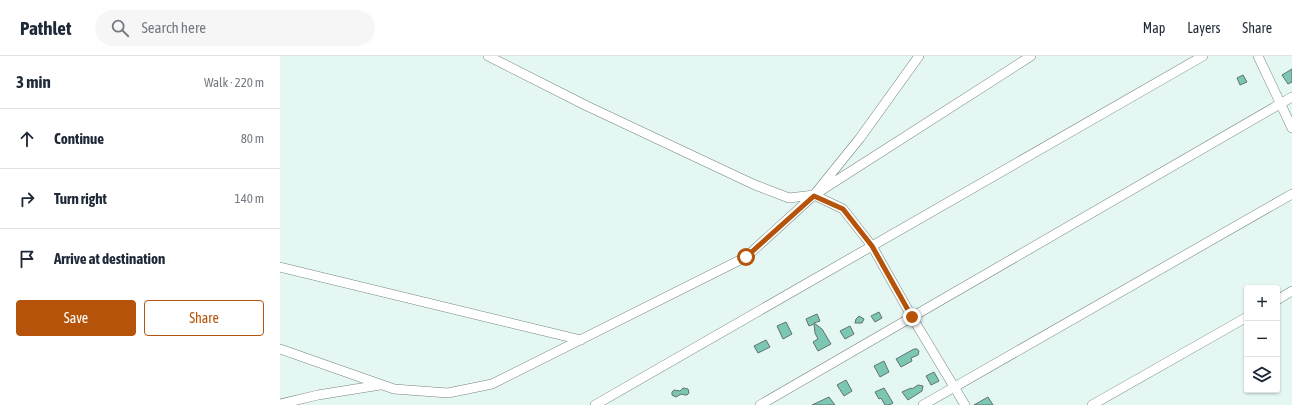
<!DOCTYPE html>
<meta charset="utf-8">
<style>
:root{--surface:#fff;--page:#f6f6f7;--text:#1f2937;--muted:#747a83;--line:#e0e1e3;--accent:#b45309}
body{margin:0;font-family:"Asap Condensed",sans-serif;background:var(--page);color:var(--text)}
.controls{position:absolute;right:12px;bottom:12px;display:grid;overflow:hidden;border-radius:4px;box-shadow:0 1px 3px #0004}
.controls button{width:36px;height:36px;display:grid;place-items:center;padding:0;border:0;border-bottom:1px solid var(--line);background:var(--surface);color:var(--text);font:20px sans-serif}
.stop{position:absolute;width:12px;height:12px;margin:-9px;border:3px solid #b45309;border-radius:50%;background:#fff}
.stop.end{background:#b45309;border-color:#fff;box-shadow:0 1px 4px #0008}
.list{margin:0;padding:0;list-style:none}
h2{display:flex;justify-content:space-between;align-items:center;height:52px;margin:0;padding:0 16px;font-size:17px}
h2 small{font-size:13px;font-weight:400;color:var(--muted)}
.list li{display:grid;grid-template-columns:26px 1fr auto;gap:12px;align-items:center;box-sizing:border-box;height:60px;padding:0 16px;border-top:1px solid var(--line)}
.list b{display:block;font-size:15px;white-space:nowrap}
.list em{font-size:13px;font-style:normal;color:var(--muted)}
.actions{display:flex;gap:8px;padding:12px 16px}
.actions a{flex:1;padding:9px 0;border:1px solid var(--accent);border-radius:4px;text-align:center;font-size:14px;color:var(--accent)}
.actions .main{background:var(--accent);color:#fff}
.icon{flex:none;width:22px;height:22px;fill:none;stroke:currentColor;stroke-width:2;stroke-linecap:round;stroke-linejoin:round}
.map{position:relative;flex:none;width:1012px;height:349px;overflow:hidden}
header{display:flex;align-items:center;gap:24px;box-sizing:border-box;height:56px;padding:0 20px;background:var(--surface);border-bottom:1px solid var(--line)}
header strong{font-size:19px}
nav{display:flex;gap:22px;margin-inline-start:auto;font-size:14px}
.search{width:280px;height:36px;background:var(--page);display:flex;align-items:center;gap:10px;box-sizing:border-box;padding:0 14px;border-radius:22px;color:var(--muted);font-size:15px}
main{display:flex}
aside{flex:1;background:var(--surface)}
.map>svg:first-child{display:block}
</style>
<header>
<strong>Pathlet</strong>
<div class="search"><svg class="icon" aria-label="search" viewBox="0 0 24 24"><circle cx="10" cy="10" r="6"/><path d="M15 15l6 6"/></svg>Search here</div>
<nav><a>Map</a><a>Layers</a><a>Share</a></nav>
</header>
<main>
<aside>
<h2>3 min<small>Walk · 220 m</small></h2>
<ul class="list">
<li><svg class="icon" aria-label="ahead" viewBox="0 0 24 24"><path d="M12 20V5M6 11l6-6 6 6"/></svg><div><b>Continue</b></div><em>80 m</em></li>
<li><svg class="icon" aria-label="right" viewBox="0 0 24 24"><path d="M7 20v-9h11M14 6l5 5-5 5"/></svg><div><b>Turn right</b></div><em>140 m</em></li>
<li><svg class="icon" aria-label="arrive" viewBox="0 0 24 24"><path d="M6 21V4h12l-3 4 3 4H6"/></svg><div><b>Arrive at destination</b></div></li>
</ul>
<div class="actions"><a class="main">Save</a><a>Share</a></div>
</aside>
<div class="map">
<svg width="1012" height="349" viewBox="0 0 1012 349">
<rect width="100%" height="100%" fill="#e5f7f2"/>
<path fill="#7bc7b4" stroke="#62726e" d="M1012 13V26L1008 28 1002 19Z
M963 19 967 26 960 29 957 22Z
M599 256 602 262 595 266 591 260Z
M537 258 540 265 534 267 542 273 551 288 538 295 533 286 538 283 535 277 534 268 529 270 526 263Z
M579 260 584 263 582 267H575L576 263Z
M506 266 512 278 503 283 497 270Z
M570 270 574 278 565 283 560 275Z
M486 284 490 291 478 297 474 290Z
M634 293H637L639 295 638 299 631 302 632 305 621 311 616 303Z
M604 305 609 316 600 321 594 310Z
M654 316 659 325 651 329 646 320Z
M566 324 572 335 564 340 557 329Z
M638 329 643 330 642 335 628 344 622 336 631 332 632 333Z
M403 332 408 333 409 337 407 339H405L401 338 396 341 392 339V336L394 334 400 335Z
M604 332 613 347 609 349H605L601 342 599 343 595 336Z
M549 341 555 349H532Z
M708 341 713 349H694Z"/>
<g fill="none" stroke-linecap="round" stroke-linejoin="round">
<g stroke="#758580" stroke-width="10">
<path id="street" d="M208 0 307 50 475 129 509 142 534 139 751 0
M978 0 1012 72
M534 139 563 153 592 190 632 261 685 349
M0 211 301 284
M997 244 1012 235
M0 293 114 333 168 337 212 328 466 201 534 139 580 82 639 0
M0 348 38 339 100 329
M315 349 923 0
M480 349 1012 41
M643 349 1012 138
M812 349 967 261"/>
</g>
<use href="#street" stroke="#fff" stroke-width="9"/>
</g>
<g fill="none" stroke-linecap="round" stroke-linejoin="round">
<path stroke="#b45309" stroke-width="5" d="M466 201 534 140 563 153 592 190 632 261"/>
</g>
</svg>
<div class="controls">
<button>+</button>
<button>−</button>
<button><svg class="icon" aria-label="layers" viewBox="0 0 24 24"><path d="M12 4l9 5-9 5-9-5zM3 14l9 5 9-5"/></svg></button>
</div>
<div class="stop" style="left:466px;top:201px"></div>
<div class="stop end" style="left:632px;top:261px"></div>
</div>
</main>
